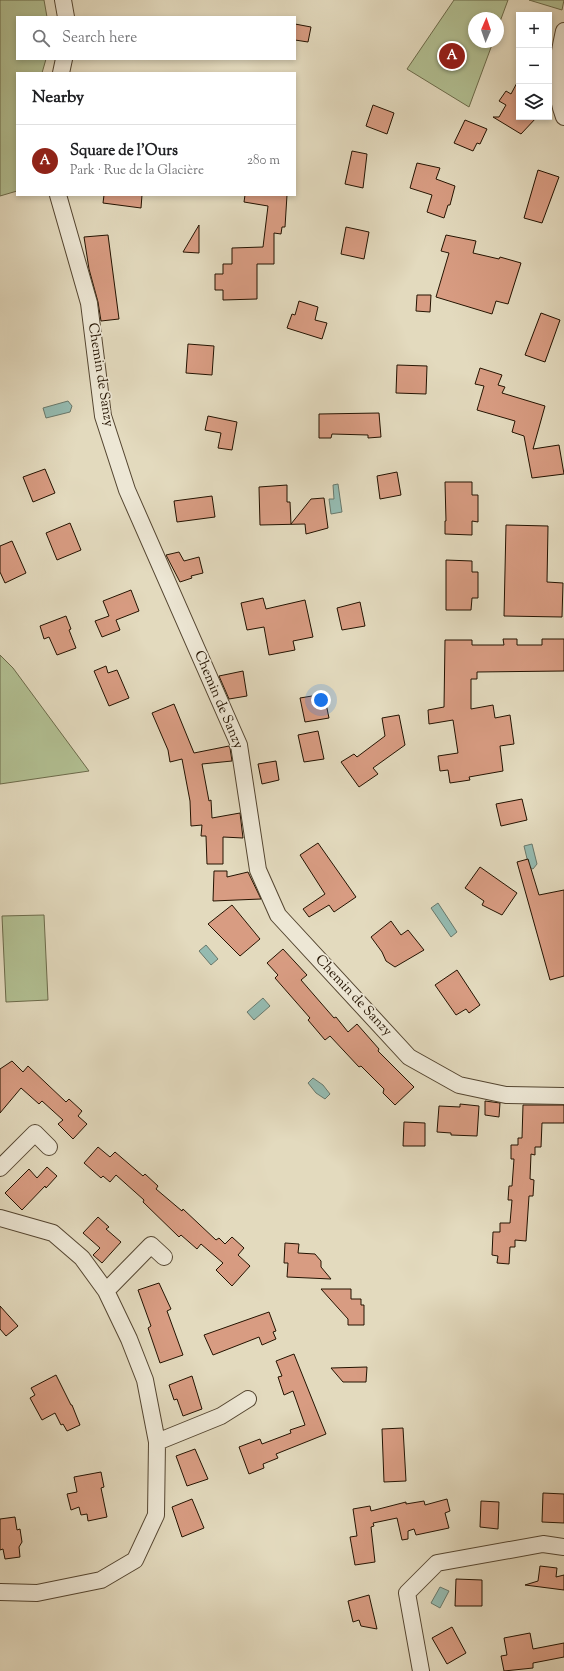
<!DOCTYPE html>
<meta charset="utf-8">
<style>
:root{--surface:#fff;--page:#f2f2f2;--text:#202124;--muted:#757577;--line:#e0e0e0;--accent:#8f2418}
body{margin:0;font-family:"Sorts Mill Goudy",serif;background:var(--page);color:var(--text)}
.controls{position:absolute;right:12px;top:12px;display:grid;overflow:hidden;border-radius:0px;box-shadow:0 2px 6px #0003}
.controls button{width:36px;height:36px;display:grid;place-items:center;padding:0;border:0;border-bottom:1px solid var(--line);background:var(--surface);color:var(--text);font:20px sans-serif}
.compass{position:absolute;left:468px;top:12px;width:36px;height:36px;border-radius:50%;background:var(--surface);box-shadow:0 2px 6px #0003;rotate:2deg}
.you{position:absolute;left:321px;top:700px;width:14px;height:14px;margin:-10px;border:3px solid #fff;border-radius:50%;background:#1a73e8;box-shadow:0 0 0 6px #1a73e833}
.badge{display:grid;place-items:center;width:26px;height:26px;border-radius:50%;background:var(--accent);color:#fff;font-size:13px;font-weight:700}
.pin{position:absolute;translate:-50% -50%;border:2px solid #fff;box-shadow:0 1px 4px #0006}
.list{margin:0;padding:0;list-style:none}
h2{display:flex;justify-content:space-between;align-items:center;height:52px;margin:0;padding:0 16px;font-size:17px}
h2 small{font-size:13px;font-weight:400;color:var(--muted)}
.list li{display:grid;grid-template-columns:26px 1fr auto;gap:12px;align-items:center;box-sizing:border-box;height:72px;padding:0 16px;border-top:1px solid var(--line)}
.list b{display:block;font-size:15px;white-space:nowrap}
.list p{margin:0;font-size:13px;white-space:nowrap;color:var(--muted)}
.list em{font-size:13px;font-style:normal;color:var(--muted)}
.icon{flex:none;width:22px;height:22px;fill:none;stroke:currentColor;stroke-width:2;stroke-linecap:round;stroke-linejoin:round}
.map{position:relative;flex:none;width:564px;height:1671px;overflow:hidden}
.search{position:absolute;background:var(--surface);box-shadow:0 2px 6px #0003;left:16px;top:16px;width:280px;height:44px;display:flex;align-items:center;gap:10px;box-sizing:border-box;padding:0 14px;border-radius:0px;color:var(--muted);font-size:15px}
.panel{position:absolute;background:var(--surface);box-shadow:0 2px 6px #0003;left:16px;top:72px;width:280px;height:124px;border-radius:0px}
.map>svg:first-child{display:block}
</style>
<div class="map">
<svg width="564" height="1671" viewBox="0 0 564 1671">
<rect width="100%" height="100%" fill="#e3dabe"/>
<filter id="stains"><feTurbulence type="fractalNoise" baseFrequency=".005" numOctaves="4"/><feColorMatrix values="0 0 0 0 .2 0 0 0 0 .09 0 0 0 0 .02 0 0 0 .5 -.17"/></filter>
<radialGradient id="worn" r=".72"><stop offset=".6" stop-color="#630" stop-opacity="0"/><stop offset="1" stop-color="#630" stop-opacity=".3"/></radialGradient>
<path fill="#b2c093" stroke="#6b6a4a" d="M0 0H44L47 17H17V59H46L42 73H17V191L0 196Z
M454 0H508L498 27V18H474V42H493L469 107 407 69Z
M529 0H564L562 10Z
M0 655 13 668 89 771 0 784Z
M44 915 48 1000 6 1002 2 916Z"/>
<path fill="#95bbb1" stroke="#68786b" d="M68 401 72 406 70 412 46 418 43 408Z
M338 484 342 512 331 514 329 499H334L333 485Z
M532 844 537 864 533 869 529 867 524 846Z
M438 903 457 932 451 937 431 908Z
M206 945 218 959 211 965 199 951Z
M263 998 270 1006 254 1020 247 1012Z
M313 1078 323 1085 330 1094 325 1099 316 1093 308 1083Z
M440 1587 449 1591 440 1608 431 1603Z"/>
<path fill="#d89c82" stroke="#241301" d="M295 24 311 27 308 42 295 40Z
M519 79V117H537L521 134 493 117H499L506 105 499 101 506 91 511 94Z
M373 105 394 113 387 134 366 126Z
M465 120 487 129 480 144 477 143 473 151 454 143Z
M352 151 367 154 363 188 345 184Z
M417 163 440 168 436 179 455 186 450 205H448L444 218 427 212 432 195 410 188Z
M538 170 559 177 542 223 524 218Z
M104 195H142L141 208 103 203Z
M245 195H287L285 227H282L281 234 274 233V264H257V299L223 300V290H215V274H223V264H232V248L263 247 268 206 244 202Z
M199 225V253L183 252Z
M346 227 369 232 364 259 341 254Z
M108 235 119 319 101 321 98 302 89 269 84 237Z
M446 235 476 241 473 253 499 259 500 257 521 263 508 304 496 301 492 314 436 297 449 253 441 251Z
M417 295H431L430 312 416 311Z
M299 301 318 307 315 320 327 323 322 339 287 328 292 314 295 315Z
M541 313 560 320 545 362 525 355Z
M188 344 214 346 212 375 186 373Z
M397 365 427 366 426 394 396 393Z
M480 368 502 375 498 385 505 387 502 393 545 406 533 449 559 445 564 474 532 478 524 436 512 432 515 421 477 410 484 386 475 384Z
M379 413 381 437 368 438V435L332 434 331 438H319V414Z
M208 416 237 422 232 450 218 448 221 433 205 430Z
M45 469 55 493 33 502 23 477Z
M397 472 401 495 380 499 377 476Z
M445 482H472V495H478V522L472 521V535L445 534V521H446Z
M287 485V502H290L291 524 311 499 324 498 328 528 306 534 305 524 260 525 259 487Z
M212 496 215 517 177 522 174 501Z
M70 523 81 550 57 560 46 533Z
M506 525 548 526 547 582 563 583 562 617 504 616Z
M12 541 26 573 5 583 0 572V546Z
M179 552 184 561 199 557 203 573 191 576 192 578 180 582 166 555Z
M446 560 472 561V572H478V598H472L471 610H446Z
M131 590 139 611 116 620 120 630 102 637 95 621 109 616 103 601Z
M263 598 266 609 305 600 313 637 293 641 295 650 269 655 264 627 247 630 241 603Z
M360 602 365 626 342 630 337 608Z
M66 616 71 629 69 630 76 648 57 655 49 637 44 639 40 626Z
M503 639H517V645H542V639H564V671L477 672V679H471V709L493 705 495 718 510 715 514 744 500 746 503 771 469 777 470 780 450 783 448 770 440 771 438 756 458 753 453 720 429 724 428 710 444 707 445 640H472V645H504Z
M106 666 108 673 117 670 129 698 109 706 94 671Z
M243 671 247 696 229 699 219 676Z
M324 694 329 718 305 722 300 698Z
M174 704 194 753 229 746 230 748 232 761 202 764 209 801 211 800 212 818 240 813 243 838 223 837V864H207L206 836H201L202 825 191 826 190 801 182 759 170 762 168 750 152 713Z
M399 715 405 745 373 768 378 774 359 787 341 762 354 754 357 757 385 736 382 718Z
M318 731 324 759 304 762 298 735Z
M276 761 279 780 262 784 258 764Z
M522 799 527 820 501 826 496 804Z
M318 843 356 897 334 912 329 905 309 917 303 909 325 894 300 855Z
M528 859 539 895 564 890V976L550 980 517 862Z
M480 867 517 893 502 915 482 905 484 901 465 888Z
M214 871H227V877L248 872 261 899 213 901Z
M232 905 260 939 240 956 208 924Z
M391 921 401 935 408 930 424 950 395 967 386 961 382 952 371 937Z
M283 949 307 975 301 980 334 1018 336 1017 348 1032 357 1024 379 1049 378 1051 414 1087 395 1105 383 1093 384 1089 361 1066 359 1067 330 1036 325 1040 308 1020 310 1018 275 978 278 975 267 963Z
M457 970 480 1005 469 1013 466 1009 456 1015 435 985Z
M12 1061 23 1072 28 1066 66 1102 69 1099 82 1111 78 1116 87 1124 73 1139 58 1124 63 1120 42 1101 39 1104 21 1088 0 1113V1069Z
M485 1101 500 1103 499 1117 485 1115Z
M460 1104 479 1106 477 1136 451 1135V1133L437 1132 439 1106 460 1107Z
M523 1105H564V1123H542L541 1147H535V1155L531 1154 530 1179 534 1180 533 1196H529L526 1241 515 1240V1247H510L509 1264 497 1263 498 1256 492 1255 493 1232H500V1223H510L512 1200H508L509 1186H512L514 1159H511V1145H518V1138H522Z
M404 1122 425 1123V1146H403Z
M98 1147 110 1157 115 1152 143 1176 145 1174 158 1186 156 1189 182 1211 183 1209 216 1240 219 1238 225 1244 232 1237 244 1248 238 1255 250 1266 232 1286 216 1270 223 1263 201 1244 197 1249 181 1235 179 1237 143 1202 144 1200 116 1175 110 1182 103 1176 101 1178 84 1163Z
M47 1167 57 1176 46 1188 45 1186 22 1210 5 1193 29 1169 37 1178Z
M98 1217 109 1227 106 1229 121 1242 102 1263 93 1255 100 1248 83 1233Z
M285 1243 299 1244 298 1253 315 1254 321 1261V1267L331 1279 287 1277 288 1263H284Z
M159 1283 171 1309 167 1311 183 1355 160 1363 148 1328 151 1326 138 1290Z
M321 1289H351V1299H361V1305H364V1325H348V1319Z
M0 1306 18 1326 6 1336 0 1329Z
M269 1312 276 1331 273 1332 276 1339 262 1345 259 1337 213 1355 204 1335Z
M294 1354 326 1434 276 1454 278 1458 263 1464 264 1468 249 1474 239 1447 260 1439 262 1444 291 1433 290 1430 305 1425 293 1391 284 1395 278 1377 282 1376 276 1361Z
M367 1367 366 1382H343L331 1368Z
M56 1375 71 1405H72L80 1425 67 1431 63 1424 61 1425 55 1413 42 1420 30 1398 35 1395 31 1388Z
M192 1376 202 1409 183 1416 177 1399 174 1400 169 1385Z
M403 1428 406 1481 384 1482 382 1429Z
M195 1449 208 1479 187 1486 176 1456Z
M101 1472 104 1487 101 1488 107 1517 88 1521 87 1514 81 1515 79 1507 71 1510 67 1494 77 1492 74 1477Z
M543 1493 564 1494V1523L542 1522Z
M192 1499 204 1528 182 1537 172 1507Z
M447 1499 450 1511 445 1513 449 1528 416 1535 414 1529 408 1531V1539L402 1540 397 1518 373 1523 374 1526 371 1527 375 1562 355 1565 350 1537 357 1536 353 1509 370 1506 371 1511 406 1502V1504L424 1501 425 1505Z
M481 1501 499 1502 498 1529 480 1527Z
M15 1517 17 1530 20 1529 22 1542 19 1547 20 1557 5 1559 3 1549 0 1550V1519Z
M540 1566 557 1568 556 1577 564 1575V1590L525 1585 538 1581Z
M456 1579 482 1580V1606H455Z
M369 1595 377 1629 361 1626 359 1620 353 1622 348 1601Z
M452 1627 466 1653 447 1664 432 1638Z
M530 1633 533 1649 564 1643V1657L533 1663V1668L504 1671 501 1656 507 1655 504 1638Z"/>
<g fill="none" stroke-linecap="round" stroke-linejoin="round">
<g stroke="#544530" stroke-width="18">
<path id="minor" d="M63 0 66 17
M564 31C557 62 553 88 564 117
M61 73 64 59
M58 195 89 303 103 416 127 490 239 745 258 870 278 915 409 1057 459 1085 506 1095 564 1096
M0 1168 35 1133 49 1147
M0 1218 53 1233 82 1258 106 1291 129 1339 145 1380 157 1442 156 1515 135 1560 101 1580 37 1593 0 1592
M106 1291 151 1245 164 1257
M157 1442 221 1416 248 1399
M421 1671 407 1593 437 1563 543 1544 564 1547"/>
</g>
<use href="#minor" stroke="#ede7d5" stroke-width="16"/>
</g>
<g text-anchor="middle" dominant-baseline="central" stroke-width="3.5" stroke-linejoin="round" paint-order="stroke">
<g font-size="14" fill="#241301" stroke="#ede7d5">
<text transform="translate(100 375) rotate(81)">Chemin de Sanzy</text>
<text transform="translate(218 700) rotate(67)">Chemin de Sanzy</text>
<text transform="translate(353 996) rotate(47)">Chemin de Sanzy</text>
</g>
</g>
<rect width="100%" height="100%" filter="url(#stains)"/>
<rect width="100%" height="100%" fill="url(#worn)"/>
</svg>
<div class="controls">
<button>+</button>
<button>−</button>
<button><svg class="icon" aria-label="layers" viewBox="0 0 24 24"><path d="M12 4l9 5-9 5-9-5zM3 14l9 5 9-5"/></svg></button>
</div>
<svg class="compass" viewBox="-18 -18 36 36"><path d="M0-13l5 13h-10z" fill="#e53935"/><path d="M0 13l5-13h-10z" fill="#757577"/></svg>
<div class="you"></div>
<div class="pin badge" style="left:452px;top:56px">A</div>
<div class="search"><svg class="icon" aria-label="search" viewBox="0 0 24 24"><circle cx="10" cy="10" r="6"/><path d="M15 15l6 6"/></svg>Search here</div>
<section class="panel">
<h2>Nearby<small></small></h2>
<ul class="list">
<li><span class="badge">A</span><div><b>Square de l'Ours</b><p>Park · Rue de la Glacière</p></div><em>280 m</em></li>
</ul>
</section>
</div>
